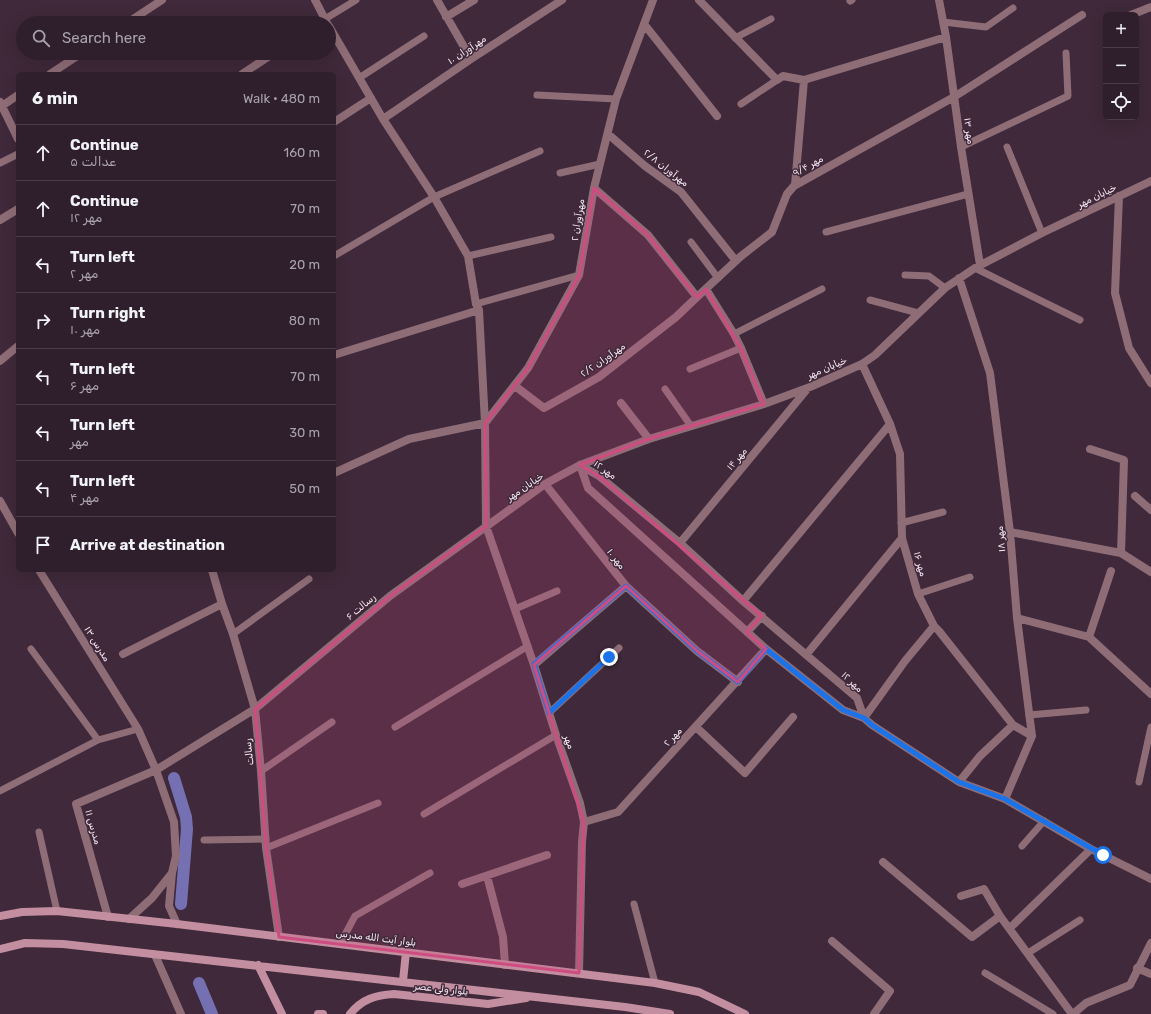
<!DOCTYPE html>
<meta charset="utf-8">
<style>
:root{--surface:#2f1f2c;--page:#3b2c38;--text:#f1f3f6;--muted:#a7a2a9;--line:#4a3d48}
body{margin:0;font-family:Rubik,Vazirmatn,sans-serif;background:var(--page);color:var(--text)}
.controls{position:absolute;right:12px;top:12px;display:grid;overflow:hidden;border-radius:6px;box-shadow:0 4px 16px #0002}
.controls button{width:36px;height:36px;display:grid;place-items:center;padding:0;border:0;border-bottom:1px solid var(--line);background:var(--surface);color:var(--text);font:20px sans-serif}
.stop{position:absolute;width:12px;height:12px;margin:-9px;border:3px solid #1a73e8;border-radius:50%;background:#fff}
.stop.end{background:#1a73e8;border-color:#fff;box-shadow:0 1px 4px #0008}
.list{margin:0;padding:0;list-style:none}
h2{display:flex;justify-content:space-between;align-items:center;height:52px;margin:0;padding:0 16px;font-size:17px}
h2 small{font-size:13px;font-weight:400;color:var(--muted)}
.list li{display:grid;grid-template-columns:26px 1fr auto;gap:12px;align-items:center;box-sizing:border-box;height:56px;padding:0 16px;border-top:1px solid var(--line)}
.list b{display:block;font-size:15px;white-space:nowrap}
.list p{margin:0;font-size:13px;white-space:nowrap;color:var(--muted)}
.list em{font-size:13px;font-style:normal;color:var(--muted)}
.icon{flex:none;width:22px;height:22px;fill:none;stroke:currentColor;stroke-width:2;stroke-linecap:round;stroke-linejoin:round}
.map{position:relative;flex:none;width:1151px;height:1014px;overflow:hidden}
.search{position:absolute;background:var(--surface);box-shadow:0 4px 16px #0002;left:16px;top:16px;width:320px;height:44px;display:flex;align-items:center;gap:10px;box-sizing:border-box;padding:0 14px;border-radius:22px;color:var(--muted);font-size:15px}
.panel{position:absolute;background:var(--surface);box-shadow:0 4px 16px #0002;left:16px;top:72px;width:320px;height:500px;border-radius:6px}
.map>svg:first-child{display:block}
</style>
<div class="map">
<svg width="1151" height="1014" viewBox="0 0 1151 1014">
<rect width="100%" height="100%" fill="#3f293a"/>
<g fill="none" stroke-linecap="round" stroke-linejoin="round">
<path stroke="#7570b1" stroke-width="12" d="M174 778 186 817 187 829 181 904
M199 983 212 1014"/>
<path stroke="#8f6d77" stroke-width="7" d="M850 1 852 0
M325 19 356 0
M943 22 986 27 1013 8
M735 38 771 19
M359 78 424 36
M537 95 616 99
M741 104 777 80
M961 147 1068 96 1066 53
M1007 147 1042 233
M0 163 18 154
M560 173 600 164
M826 232 968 194
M691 242 718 278
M334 256 434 197 540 151
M468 256 551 237
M975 268 1080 320
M905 275 929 276 945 288
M870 300 918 313
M476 304 579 275
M734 334 822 289
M690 369 741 348
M665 389 691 426
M901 523 943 512
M918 594 970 577
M515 609 557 591
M233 634 309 579
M31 649 98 740
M549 713 619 648
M1029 715 1086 710
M395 727 528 646
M261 771 332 722
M1139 782 1151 727
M0 791 98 740 138 729
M424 814 556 735
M39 832 57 911
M204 840 266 839
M1022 846 1044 821
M266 848 378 803
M634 904 655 983
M340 944 355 916 430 873
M1028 953 1080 920
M985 973 1053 1014"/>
<path stroke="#8f6d77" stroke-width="8" d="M315 0 327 23
M437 0 471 59
M699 0 777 80 783 76 804 80 946 37
M939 0 946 37 961 147 980 265
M1131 15 1151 7
M446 17 474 0
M127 23 162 0
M644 24 717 116
M329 26 383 119 434 197 468 256 476 304 479 310 485 423 486 526 534 665 556 735 580 803 584 822 582 842 579 973
M50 74 82 53
M242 74 274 53
M0 102 18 139
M2 106 18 95
M383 119 471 59 562 0
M334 122 371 98
M608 134 645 166 681 192 736 261
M795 185 804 80
M594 188 648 235 697 297
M1119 196 1115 293 1129 348 1151 383
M0 220 18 209
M959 278 990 373 1010 532 1017 618 1032 736 1005 799
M706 289 734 334 741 348 764 404
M334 355 479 310
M0 361 18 346
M862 364 890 424 900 454 902 538 918 594 934 626 939 631 1013 725 1032 736
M515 386 544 408 599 377 676 317 697 297 740 257 772 232 787 194 794 186 954 97 1082 15
M621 403 649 439
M1090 449 1124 460 1121 553
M580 465 588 488 766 649 843 710 864 718 872 725 959 782 1005 799 1091 849 1151 879
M580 465 599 476 680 543 743 601 857 698 864 718
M334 473 409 439 485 423 528 368 579 275 594 188 616 99 653 0
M545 484 626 586 697 651 738 682
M1135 496 1151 510
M0 501 18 533
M1010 532 1121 553 1151 572
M680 543 808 388
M39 570 138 729 156 770 174 822 176 856 172 873
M212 570 222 604 233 634 255 709 261 771 266 848 279 937
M743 601 890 424
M1017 618 1089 637 1151 694
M747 632 762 616
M1089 637 1111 571
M123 654 222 604
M806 655 902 538
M534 665 626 586
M864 718 905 661 934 626
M696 727 745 773 793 717
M959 782 980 756 1013 725
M584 822 618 812 766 649
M883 862 972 937 1000 916
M487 876 503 937 505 965
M462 884 547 855
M961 896 984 889 1000 916 1072 1014
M108 917 76 804 156 770 255 709 390 596 545 484 580 465 649 439 764 404 810 387 862 364 875 355 945 288 975 268 1042 233 1151 181
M129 919 152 898 172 873 169 906 177 924
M1010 928 1091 849
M832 941 890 991 874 1014
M155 955 181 1014
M1137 968 1151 974
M1073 1014 1086 1003 1130 985 1151 943"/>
<path stroke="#c38e9f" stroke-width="8" d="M0 916 22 912 57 911 177 924 655 983 699 992 745 1014
M0 949 25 943 63 944 625 1007 670 1014
M258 965 282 1014
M403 981 406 952
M318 1014H323
M350 1014C362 999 376 995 394 994L488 1004 526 998"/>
</g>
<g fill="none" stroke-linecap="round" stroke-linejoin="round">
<path stroke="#1a73e8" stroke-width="5" d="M609 657 549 713 534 664 626 586 697 651 738 682 766 649 843 710 864 718 872 725 959 782 1005 799 1103 855"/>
</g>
<path fill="#cf4c81" fill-opacity="0.2" stroke="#cf4c81" stroke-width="3" stroke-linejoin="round" d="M594 188 648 235 697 297 706 289 741 348 764 404 649 439 580 465 599 476 762 616 747 632 766 649 738 682 697 651 626 586 534 665 584 822 579 973 279 937 266 848 255 709 390 596 486 526 485 423 528 368 579 275Z"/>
<g text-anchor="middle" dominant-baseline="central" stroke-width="3" stroke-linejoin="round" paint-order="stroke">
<g font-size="10" fill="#f7e8f3" stroke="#3f293a">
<text transform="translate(467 50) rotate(-34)">مهرآوران ۱۰</text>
<text transform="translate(969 131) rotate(82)">مهر ۱۳</text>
<text transform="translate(808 166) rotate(-29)">مهر ۹/۴</text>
<text transform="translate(666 168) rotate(38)">مهرآوران ۲/۸</text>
<text transform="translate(1097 196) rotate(-26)">خیابان مهر</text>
<text transform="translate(578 220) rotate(-81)">مهرآوران ۲</text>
<text transform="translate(603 360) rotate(-35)">مهرآوران ۲/۲</text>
<text transform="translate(827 368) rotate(-23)">خیابان مهر</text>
<text transform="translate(737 459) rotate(-50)">مهر ۱۴</text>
<text transform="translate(605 470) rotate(35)">مهر ۱۲</text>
<text transform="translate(525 487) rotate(-34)">خیابان مهر</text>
<text transform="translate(1001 539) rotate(-95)">مهر ۱۸</text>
<text transform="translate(616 559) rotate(52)">مهر ۱۰</text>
<text transform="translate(920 564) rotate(74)">مهر ۱۶</text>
<text transform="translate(361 607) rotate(-40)">رسالت ۶</text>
<text transform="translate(97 644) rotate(58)">مدرس ۱۳</text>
<text transform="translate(852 682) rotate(43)">مهر ۱۲</text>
<text transform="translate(673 737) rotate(-47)">مهر ۲</text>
<text transform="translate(569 742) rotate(70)">مهر</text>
<text transform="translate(249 752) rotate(-96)">رسالت</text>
<text transform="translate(93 827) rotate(74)">مدرس ۱۱</text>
<text transform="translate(376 938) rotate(7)">بلوار آیت الله مدرس</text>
<text transform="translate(441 989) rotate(6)">بلوار ولی عصر</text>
</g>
</g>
</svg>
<div class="controls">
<button>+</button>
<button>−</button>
<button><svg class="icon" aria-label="locate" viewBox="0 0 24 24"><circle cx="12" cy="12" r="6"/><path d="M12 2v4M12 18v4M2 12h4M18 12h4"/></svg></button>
</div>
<div class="stop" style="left:1103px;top:855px"></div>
<div class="stop end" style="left:609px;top:657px"></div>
<div class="search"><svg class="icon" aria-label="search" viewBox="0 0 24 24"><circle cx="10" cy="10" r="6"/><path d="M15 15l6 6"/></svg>Search here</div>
<section class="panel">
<h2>6 min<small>Walk · 480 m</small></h2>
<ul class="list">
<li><svg class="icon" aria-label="ahead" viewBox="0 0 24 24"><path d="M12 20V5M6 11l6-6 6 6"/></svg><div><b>Continue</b><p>عدالت ۵</p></div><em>160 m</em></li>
<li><svg class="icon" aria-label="ahead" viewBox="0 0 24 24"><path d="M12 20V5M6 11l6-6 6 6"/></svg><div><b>Continue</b><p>مهر ۱۲</p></div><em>70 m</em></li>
<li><svg class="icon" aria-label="left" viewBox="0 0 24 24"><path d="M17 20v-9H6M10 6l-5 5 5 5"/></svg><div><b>Turn left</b><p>مهر ۲</p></div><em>20 m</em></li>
<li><svg class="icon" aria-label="right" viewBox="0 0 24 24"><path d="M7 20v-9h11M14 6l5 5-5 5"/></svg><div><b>Turn right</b><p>مهر ۱۰</p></div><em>80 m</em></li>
<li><svg class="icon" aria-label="left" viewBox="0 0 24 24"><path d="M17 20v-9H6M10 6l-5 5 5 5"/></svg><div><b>Turn left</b><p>مهر ۶</p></div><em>70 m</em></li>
<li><svg class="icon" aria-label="left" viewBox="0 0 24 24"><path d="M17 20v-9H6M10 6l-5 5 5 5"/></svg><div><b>Turn left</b><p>مهر</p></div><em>30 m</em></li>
<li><svg class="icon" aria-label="left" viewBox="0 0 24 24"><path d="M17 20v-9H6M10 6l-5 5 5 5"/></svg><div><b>Turn left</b><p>مهر ۴</p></div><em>50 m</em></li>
<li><svg class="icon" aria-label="arrive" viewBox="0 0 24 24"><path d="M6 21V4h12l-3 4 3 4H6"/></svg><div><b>Arrive at destination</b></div></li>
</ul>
</section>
</div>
